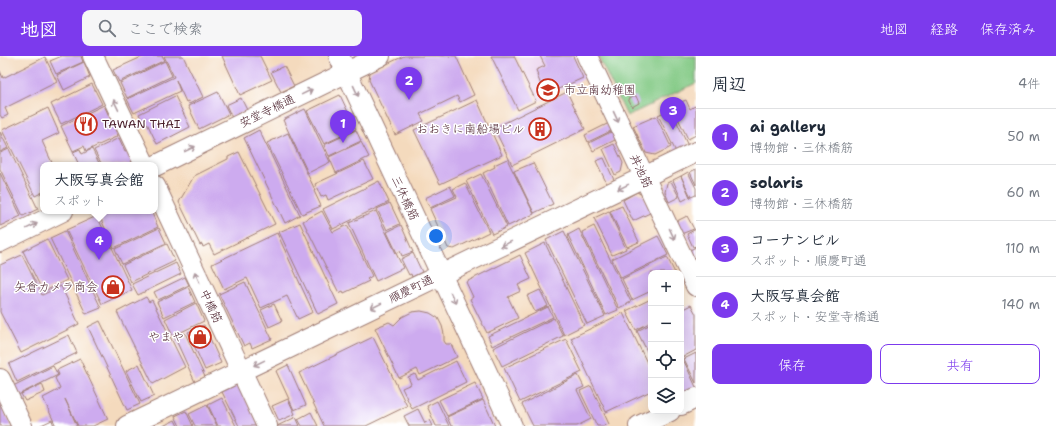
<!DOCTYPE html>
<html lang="ja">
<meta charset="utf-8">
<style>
:root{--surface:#fff;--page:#f6f6f7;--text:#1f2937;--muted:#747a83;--line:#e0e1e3;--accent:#7c3aed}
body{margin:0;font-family:"Shantell Sans","Klee One",sans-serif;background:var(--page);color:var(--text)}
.controls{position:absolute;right:12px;bottom:12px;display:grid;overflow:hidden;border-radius:8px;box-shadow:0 4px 16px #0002}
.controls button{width:36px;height:36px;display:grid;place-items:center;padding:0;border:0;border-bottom:1px solid var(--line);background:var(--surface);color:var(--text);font:20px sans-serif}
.you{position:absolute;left:436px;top:180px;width:14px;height:14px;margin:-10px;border:3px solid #fff;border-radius:50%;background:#1a73e8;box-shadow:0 0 0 6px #1a73e833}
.badge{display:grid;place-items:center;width:26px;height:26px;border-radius:50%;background:var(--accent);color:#fff;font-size:13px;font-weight:700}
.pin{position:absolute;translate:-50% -33px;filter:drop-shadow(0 1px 2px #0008)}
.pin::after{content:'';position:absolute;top:21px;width:14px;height:12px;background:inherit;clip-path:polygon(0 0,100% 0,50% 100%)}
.popup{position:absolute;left:40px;top:106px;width:118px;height:52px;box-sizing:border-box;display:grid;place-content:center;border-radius:8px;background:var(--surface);filter:drop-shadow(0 1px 3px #0005);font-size:13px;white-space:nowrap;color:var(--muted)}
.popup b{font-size:15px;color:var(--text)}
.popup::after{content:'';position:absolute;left:50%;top:100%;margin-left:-8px;border:8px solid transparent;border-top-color:var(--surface)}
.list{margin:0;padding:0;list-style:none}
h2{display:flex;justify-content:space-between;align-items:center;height:52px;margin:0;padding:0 16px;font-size:17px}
h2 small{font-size:13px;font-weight:400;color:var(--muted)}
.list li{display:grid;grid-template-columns:26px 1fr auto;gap:12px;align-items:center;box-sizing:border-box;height:56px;padding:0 16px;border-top:1px solid var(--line)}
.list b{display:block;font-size:15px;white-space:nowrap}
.list p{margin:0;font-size:13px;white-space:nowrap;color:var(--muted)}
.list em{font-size:13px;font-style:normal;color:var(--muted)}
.actions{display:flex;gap:8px;padding:12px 16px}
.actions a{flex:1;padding:9px 0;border:1px solid var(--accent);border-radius:8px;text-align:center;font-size:14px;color:var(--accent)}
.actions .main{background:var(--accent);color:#fff}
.icon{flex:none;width:22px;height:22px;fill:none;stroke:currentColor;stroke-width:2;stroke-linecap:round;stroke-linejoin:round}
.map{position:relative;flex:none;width:696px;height:370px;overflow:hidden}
header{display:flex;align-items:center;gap:24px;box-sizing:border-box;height:56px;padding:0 20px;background:var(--accent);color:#fff}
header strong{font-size:19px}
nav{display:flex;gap:22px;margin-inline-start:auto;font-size:14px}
.search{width:280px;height:36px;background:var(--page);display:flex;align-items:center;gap:10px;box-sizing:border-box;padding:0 14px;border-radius:8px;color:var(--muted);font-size:15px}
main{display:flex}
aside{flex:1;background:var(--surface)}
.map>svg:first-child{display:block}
</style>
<header>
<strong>地図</strong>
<div class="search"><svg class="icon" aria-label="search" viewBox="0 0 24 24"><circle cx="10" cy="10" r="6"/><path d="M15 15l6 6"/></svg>ここで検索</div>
<nav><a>地図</a><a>経路</a><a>保存済み</a></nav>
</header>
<main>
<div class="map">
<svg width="696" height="370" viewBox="0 0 696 370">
<rect width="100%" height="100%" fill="#fff"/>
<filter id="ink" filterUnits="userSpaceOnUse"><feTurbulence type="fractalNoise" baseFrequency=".025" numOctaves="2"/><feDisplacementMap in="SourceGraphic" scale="8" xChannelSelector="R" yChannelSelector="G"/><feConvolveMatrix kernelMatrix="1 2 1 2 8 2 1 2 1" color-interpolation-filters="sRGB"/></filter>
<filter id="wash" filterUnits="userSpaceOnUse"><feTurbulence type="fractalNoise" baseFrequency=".012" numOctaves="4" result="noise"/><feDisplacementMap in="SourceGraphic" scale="16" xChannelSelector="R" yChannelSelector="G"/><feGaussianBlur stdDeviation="0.9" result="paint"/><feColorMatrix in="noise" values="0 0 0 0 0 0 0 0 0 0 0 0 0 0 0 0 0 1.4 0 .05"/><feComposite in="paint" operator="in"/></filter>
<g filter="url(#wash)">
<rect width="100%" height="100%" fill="#f4dabd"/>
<path fill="#ead1ec" d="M517 0H576L586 22 539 45Z"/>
<path fill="#82c984" stroke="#667458" d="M598 0H696V27L627 60Z"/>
<g id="blocks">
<path fill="#cdabef" d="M62 0H81L83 6 56 18 50 5Z
M144 0H162L165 4 119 26 113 14Z
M164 0H183L203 41 189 48 188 45 186 46 176 24 180 35 134 57 127 43 174 21Z
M222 0H260L272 24 240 39Z
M404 0H456L474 39 460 46 457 40 420 58 424 65 395 79 369 24 370 16Z
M491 0H514L536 45 518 54Z
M540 0H573L583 22 545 39 537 19H538L536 14 545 10Z
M45 1 57 26 5 52 8 59 2 62 0 59V15L3 22Z
M165 5 172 20 127 42 120 27Z
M84 6 90 21 64 34 57 19Z
M284 10 294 30 281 36 271 16Z
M92 28 102 48 61 68 51 48Z
M218 36 229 58 199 73 188 50Z
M567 36 585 73 512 109 494 72Z
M340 39 356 73 324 88 307 55Z
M175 40 190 71 157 88 147 67 144 69 139 58Z
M636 40 639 47 632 51 628 43Z
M241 42 247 54 232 62 226 49Z
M477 44 502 99 440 128 414 74Z
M686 44 690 53 695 50 696 53V79L688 83 672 50Z
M104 49 118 80 86 95 84 90 73 95 61 70Z
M48 52 59 77 42 85 53 109H43V136L35 140 2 74Z
M305 53 330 106 308 117 283 64Z
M671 53 688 90 676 96 658 59Z
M656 60 671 91 655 99 646 97 633 70Z
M609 67 613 74 588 86 585 79Z
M259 74 300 159 285 167 244 82Z
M356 74 361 85 329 100 324 89Z
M613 75 617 83 593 95 589 87Z
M0 76 8 92 0 96Z
M288 77 315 134 314 135 321 150 302 158 267 87Z
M119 82 125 95 128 94 133 104 131 109H102L94 94Z
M361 86 369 101 336 117 329 101Z
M614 88 623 107 621 116 615 119 603 93Z
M9 93 38 153 23 160 0 113V97Z
M80 93 82 98 92 93 100 109H79L73 96Z
M239 96 275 168 214 198 209 188 203 191 202 188 200 189 179 146 194 120 228 103V101Z
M604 102 614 124 607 128 596 105Z
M507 103 534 158 508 170 483 117 495 111 494 109Z
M364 105 373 123 328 144 326 139 321 141 315 128Z
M533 107 553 148 534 157 514 115Z
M696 113V129L690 116Z
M688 116 696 132V139L691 141 681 120Z
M0 117 21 160 0 170Z
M481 118 507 171 492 178 466 125Z
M681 120 690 141 682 145 673 124Z
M379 125 389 146 333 173 323 153Z
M671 125 679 141 669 146 665 136 667 127Z
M465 127 489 176 454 193 448 192 430 153 457 141 453 133Z
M450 130 455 140 430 152 425 142Z
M637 136 644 140 652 156 633 165 623 144Z
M390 147 400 168 387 174 377 153Z
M622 150 639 186 627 191 610 155Z
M108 155H151L158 171 114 192 99 159Z
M322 155 333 176 347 169 372 220 367 223 369 225 344 237 343 235 339 237 303 165Z
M376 155 403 212 376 225 349 167Z
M609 155 626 193 612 199 594 162Z
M97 160 132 234 102 248 66 174Z
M687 160 694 173 681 178 675 166Z
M300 167 338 248 318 258 279 176Z
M401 169 413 196 402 200 400 195 397 197 387 176Z
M594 170 631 246 619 252 582 176Z
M159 172 166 187 122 208 115 193Z
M579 173 618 254 606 259 568 179Z
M696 173V190L693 191 687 178Z
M65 175 101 252 86 258 50 182Z
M564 175 605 260 587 268 546 184Z
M277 177 313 256 298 263 287 240 261 252 247 222 224 233 212 208Z
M658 180 668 199 621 222 612 203Z
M47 183 67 224 43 236 23 195Z
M545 187 584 269 564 279 525 197Z
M167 188 175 205 131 226 123 209Z
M696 191V202L695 203 690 194Z
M413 197 422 216 412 221 411 218 409 219 401 203Z
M22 199 42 239 61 230 79 268 21 297 0 256V209Z
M520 199 531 223 518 229 521 235 508 241 518 262 487 277 470 243 473 241 466 226Z
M667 201 675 217H651V235L632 244 622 223Z
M176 207 181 218 138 239 132 228Z
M185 221 189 229 158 244 154 236Z
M245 226 272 283 252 292 250 287 244 290 219 238Z
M188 231 195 246 164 261 157 246Z
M540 234 548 250 535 256 527 240Z
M146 241 149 246 152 244 185 311 153 328 117 256Z
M651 243V266L636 274 626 255Z
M196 247 204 265 173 280 165 263Z
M274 248 282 265 269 271 261 254Z
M691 249 696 258V294L681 302V254Z
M548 251 553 261 492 290 488 280Z
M421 255 430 257 438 262 442 270 444 278V285L446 288H451L457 301 420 319 417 313 399 322 375 272 389 266 394 269 402 261 412 256Z
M623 257 651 315V335L606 356 571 282Z
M554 262 563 280 502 310 493 292Z
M100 265 140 348 127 354 88 271Z
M651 268V303L637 275Z
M204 269 221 307 205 314 188 276Z
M185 277 205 321 195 326 175 282Z
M69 279 77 297 17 326 9 308Z
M373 281 407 350 366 370H324L299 317Z
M566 283 582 316 520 346 504 312Z
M696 297V327L684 303Z
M80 303 108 363 93 370H78L65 343 77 370H56L43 342 60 333 55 322 59 319 57 314Z
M683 303 696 331 681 338V304Z
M456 305 466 326 412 353 402 332 411 328 408 321 415 318 418 324Z
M139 308 154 340 141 346 126 315Z
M288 309 306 349 294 354 276 315Z
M53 310 58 319 18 339 13 330Z
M578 319 584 331 577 334 591 363 577 370H533L522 348Z
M475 327 483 343 447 360 439 344Z
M42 328 45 336 25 345 21 338Z
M236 329 241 333 259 370H239L222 336Z
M591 330 609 368 603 370H597L580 335Z
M222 342 236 370H218L208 349Z
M288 343 295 358 279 365 272 350Z
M483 344 495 370H451L447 361Z
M437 345 449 370H436L427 350Z
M0 346 11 370H0Z
M207 349 217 370H195L189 358Z
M418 353 425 367 430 364 433 370H409L404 360Z
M186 355 193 370H180L175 360Z
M311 356 318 370H302L298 363Z
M296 361 300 370H277Z
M52 364 54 370H39Z
M175 364 178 370H163Z"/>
</g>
</g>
<g filter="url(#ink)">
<use href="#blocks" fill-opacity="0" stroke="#9f7c74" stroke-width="1"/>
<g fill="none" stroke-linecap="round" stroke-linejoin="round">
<g stroke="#9f7c74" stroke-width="22">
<path id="minor" d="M93 0 145 109
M339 0 512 370
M587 0 696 230
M155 110 380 0
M155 130 267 370
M0 186 63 155
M0 323 22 370
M681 349 696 342
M127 370 696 96
M639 370 670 355"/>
</g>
<use href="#minor" stroke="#fff" stroke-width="20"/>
</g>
<defs><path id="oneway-shaft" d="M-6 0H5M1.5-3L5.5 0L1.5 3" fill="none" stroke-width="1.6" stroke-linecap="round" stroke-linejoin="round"/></defs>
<g stroke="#ae9aa0">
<use href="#oneway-shaft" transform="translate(356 35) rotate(65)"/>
<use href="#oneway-shaft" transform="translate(307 36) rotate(-26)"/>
<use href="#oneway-shaft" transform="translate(116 49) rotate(-116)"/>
<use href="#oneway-shaft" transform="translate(616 61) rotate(65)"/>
<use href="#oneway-shaft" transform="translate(190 93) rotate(-26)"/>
<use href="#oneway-shaft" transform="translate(623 131) rotate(154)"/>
<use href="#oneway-shaft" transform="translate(32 170) rotate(-26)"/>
<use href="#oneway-shaft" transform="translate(672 178) rotate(65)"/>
<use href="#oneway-shaft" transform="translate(506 188) rotate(154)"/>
<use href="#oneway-shaft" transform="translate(197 221) rotate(-115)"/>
<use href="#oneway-shaft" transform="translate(453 242) rotate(65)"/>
<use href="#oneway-shaft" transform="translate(376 250) rotate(154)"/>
<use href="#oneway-shaft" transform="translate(259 307) rotate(154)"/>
</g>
</g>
<defs>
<g id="school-ring" transform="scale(1.15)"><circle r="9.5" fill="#fff" stroke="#c8321e" stroke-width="1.5"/><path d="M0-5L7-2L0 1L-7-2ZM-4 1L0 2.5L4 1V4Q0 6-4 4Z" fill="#c8321e"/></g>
<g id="restaurant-ring" transform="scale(1.15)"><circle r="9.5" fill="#fff" stroke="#c8321e" stroke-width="1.5"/><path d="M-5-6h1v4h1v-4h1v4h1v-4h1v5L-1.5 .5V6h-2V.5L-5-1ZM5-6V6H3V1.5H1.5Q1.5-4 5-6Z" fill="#c8321e"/></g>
<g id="building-ring" transform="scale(1.15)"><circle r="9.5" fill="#fff" stroke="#c8321e" stroke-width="1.5"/><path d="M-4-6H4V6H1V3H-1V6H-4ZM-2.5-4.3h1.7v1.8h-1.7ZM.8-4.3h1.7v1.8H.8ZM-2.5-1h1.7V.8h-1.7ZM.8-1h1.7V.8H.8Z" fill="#c8321e"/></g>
<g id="shop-ring" transform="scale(1.15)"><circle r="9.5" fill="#fff" stroke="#c8321e" stroke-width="1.5"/><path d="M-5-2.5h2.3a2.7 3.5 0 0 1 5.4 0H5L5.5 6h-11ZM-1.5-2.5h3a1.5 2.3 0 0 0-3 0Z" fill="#c8321e"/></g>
</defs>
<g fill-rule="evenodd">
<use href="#school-ring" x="548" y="34"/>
<use href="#restaurant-ring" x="86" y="68"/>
<use href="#building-ring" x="540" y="73"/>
<use href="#shop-ring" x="113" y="231"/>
<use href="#shop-ring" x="200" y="281"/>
</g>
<g text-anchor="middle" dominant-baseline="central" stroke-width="3" stroke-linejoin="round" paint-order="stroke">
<g font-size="12" fill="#4a1f2b" stroke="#fff" text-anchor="end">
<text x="564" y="34" text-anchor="start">市立南幼稚園</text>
<text x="102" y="68" text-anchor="start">TAWAN THAI</text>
<text x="524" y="73">おおきに南船場ビル</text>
<text x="98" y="231">矢倉カメラ商会</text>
<text x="184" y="281">やまや</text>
</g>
<g font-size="12" fill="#4a1f2b" stroke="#fff">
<text transform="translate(267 55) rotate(-26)">安堂寺橋通</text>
<text transform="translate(641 115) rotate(65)">丼池筋</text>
<text transform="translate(405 142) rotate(65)">三休橋筋</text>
<text transform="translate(411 233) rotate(-26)">順慶町通</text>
<text transform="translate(211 250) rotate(65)">中橋筋</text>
</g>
</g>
</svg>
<div class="controls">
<button>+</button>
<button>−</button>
<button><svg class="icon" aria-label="locate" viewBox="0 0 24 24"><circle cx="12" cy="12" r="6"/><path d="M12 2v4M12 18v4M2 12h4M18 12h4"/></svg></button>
<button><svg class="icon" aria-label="layers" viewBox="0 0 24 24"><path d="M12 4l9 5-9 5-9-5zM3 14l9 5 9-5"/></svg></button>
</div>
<div class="you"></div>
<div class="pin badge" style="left:343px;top:87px">1</div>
<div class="pin badge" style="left:409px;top:44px">2</div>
<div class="pin badge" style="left:673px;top:74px">3</div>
<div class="pin badge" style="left:99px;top:204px">4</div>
<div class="popup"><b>大阪写真会館</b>スポット</div>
</div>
<aside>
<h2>周辺<small>4件</small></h2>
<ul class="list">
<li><span class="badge">1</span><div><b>ai gallery</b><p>博物館 · 三休橋筋</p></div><em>50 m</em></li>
<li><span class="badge">2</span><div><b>solaris</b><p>博物館 · 三休橋筋</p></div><em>60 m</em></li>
<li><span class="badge">3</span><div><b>コーナンビル</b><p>スポット · 順慶町通</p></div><em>110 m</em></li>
<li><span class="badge">4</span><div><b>大阪写真会館</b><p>スポット · 安堂寺橋通</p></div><em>140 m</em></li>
</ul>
<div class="actions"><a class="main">保存</a><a>共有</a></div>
</aside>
</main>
